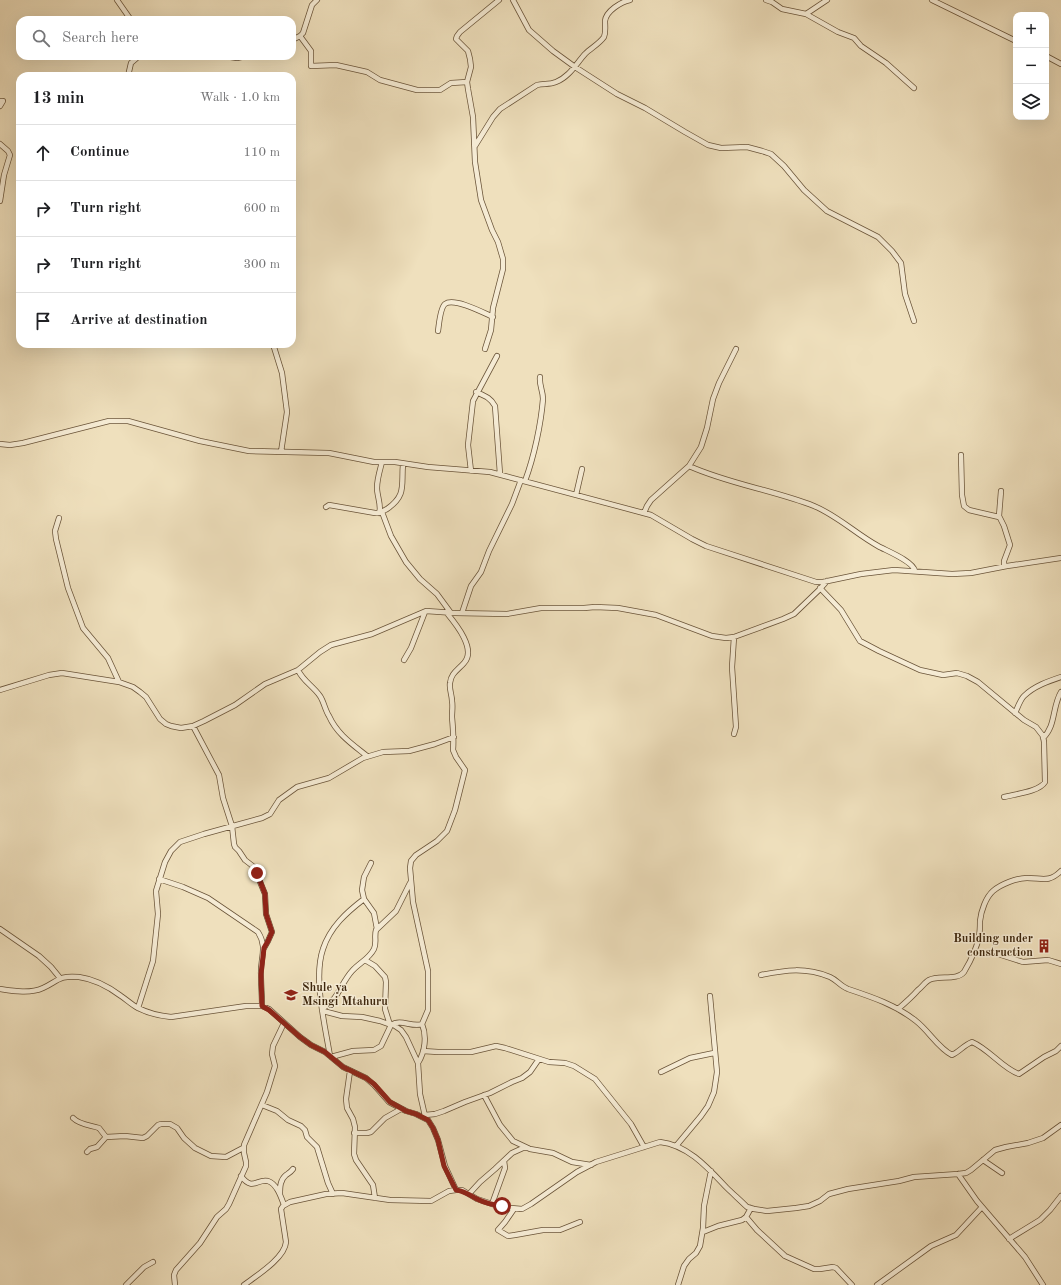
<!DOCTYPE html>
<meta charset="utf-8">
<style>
:root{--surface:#fff;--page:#f2f2f2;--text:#202124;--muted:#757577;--line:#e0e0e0}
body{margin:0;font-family:"Old Standard TT",serif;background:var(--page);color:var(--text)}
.controls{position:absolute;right:12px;top:12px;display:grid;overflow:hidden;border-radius:8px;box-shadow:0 4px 16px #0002}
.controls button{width:36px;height:36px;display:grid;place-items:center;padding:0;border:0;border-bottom:1px solid var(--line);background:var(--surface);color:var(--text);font:20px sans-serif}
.stop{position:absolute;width:12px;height:12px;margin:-9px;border:3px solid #8f2418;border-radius:50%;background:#fff}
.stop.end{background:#8f2418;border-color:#fff;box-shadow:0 1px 4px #0008}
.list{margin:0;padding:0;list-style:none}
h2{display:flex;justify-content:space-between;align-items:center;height:52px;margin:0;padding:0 16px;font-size:17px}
h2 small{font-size:13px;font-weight:400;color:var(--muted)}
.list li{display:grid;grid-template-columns:26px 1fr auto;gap:12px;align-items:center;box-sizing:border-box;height:56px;padding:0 16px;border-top:1px solid var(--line)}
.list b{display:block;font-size:15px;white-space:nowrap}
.list em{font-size:13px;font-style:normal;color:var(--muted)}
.icon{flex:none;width:22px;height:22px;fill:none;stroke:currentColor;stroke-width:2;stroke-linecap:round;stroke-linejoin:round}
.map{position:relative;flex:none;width:1061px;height:1285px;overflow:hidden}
.search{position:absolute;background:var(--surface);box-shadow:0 4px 16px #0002;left:16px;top:16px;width:280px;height:44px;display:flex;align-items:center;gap:10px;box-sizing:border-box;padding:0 14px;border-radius:12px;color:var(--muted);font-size:15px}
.panel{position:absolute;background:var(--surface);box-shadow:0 4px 16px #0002;left:16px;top:72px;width:280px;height:276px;border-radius:12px}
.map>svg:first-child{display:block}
</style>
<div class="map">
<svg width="1061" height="1285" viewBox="0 0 1061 1285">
<rect width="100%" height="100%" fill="#efe0bd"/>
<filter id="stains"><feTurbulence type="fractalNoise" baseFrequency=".005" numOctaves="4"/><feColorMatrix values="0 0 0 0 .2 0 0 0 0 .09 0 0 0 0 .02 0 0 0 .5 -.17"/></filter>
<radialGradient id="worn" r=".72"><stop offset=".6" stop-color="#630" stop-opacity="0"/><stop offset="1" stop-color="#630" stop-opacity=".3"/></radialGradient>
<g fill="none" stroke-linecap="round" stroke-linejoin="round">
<g stroke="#6a5439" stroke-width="6">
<path id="minor" d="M117 0 131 20
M513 0 529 30 553 51 575 67 617 94 645 108 685 132 708 145 721 148 747 147 762 151 771 154 784 166 804 190 827 211 878 237 892 251 901 263 905 294 914 321
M766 0 772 2 782 9 806 14 827 0
M932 0 1016 41
M806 14 838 32 854 38 861 46 886 63 914 88
M300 36 311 51V66L336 65 367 72 380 80 417 90H440L451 83 467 82
M292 40 300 36 303 33 312 5 317 0
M224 56 237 58 246 56
M1046 56 1061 64
M128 76 131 63 139 56
M0 101H3L0 106
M0 144 8 151 10 155 4 175 0 201
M475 146 493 117 500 109 537 85C543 83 549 85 556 82 569 77 576 64 585 54 591 48 599 44 604 37 606 32 605 26 605 21 606 11 621 2 630 0
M438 331C439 325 440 308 445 304 454 297 484 313 493 317
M273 344 282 373 287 412 281 452
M485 349 491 330 493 308 503 269V259L498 242 492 230 481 200 475 162 473 117 468 89 467 82 471 67 470 59 468 51 456 39 457 36 460 32 499 0
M476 392C485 396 491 398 495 406L500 474
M0 444 10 445 23 443 109 421H128L200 441 249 451 329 453 374 462H395L428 467 490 472 651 515 692 539 706 546 816 582H823L861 574 894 570 952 574 971 573 1007 566 1061 558
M961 455 962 495 964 506 969 510 999 517
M689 466C729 484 773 490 814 506 838 516 856 534 878 546 887 551 913 561 915 571
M471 471 468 445 473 401 497 356
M525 481C534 457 541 424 543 399 543 391 539 385 540 377
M1001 491 999 516 1004 526 1010 545 1004 561V566
M576 495 582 469
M326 507 329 505 375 513C381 513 383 511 387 509 407 495 401 485 403 464
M382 512 391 536 406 562 420 579 437 594 451 613
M379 513C382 507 377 496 377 488 377 479 380 470 382 462
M644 513 647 506 651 500 689 466 701 447 707 428 713 399 719 383 736 349
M59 518 55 531 56 539 68 588 83 628 108 658 119 682
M820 588 841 610 860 641 879 651 920 670 943 675 957 673 967 676 978 682 1024 720 1036 727 1043 736 1044 742 1045 782C1039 792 1015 794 1004 797
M462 613 471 586 481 572 489 551 512 504 521 480
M734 637 732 667 736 727 734 734
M404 660 411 648 425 612
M298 670C303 681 313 686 320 696 324 702 325 710 329 716 337 734 352 744 367 756
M0 690 49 675 62 673 119 682 133 687 140 692 146 697 160 719 166 724 171 726 181 728 193 726 204 721 235 705 265 684 298 670 320 652 331 645 372 634 426 611 455 613 507 614 541 608H584L595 607 618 608 656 615 712 636 726 638 734 637 783 619 794 614 819 590 827 581
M1015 713C1018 707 1020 700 1024 696 1034 686 1049 681 1061 677
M193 726 219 775 223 798 232 826 234 844 235 847 239 851 245 860 254 867 265 894 266 914 272 932 268 941 264 948
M1043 738C1056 726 1052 707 1061 692
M371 863 364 877 362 890 364 899 374 913 377 929
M159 879 183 887 208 898 258 932C268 948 260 958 261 975 261 985 262 996 262 1006
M0 929 39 956 51 967 60 978
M973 953 998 954 1023 962 1048 960 1061 964
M365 960 375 966 385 977 386 982 385 1009 390 1025
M761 975C786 970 805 967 830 977 837 980 840 986 848 989 872 997 896 1005 916 1021 929 1031 938 1048 952 1055 959 1052 964 1045 972 1042 989 1049 1003 1069 1019 1074L1044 1057 1056 1051 1061 1046
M0 989C13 991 30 994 43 988 58 981 59 975 79 977 94 979 109 987 121 996 127 1000 132 1005 138 1008 148 1013 160 1016 171 1017L246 1006H262L269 1009 300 1037 311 1045 325 1052 343 1067 366 1078 374 1085 389 1102 406 1111 416 1114 428 1120 433 1128 438 1140 445 1166 456 1190
M138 1008 153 961 158 914 156 891 165 862 171 851 180 842 204 834 262 818 270 814 279 800 297 787 329 778 363 758 383 752 409 751 435 744 454 737
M323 1008C338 1000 341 983 352 971 359 963 369 959 374 949 377 943 374 936 376 930L396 911 410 883
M898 1009C905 1003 912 997 918 990 922 987 925 982 929 980 939 975 957 981 964 972 970 962 977 948 979 936 980 931 980 926 980 921 981 911 986 897 993 891 1001 884 1017 878 1027 878 1042 878 1049 883 1061 871
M323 1011 342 1016 362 1017 380 1021 391 1025
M392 1024 401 1030 406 1037 418 1063 420 1094 425 1116
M423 1051 438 1052H471L496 1046 505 1048 549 1062 565 1063 574 1066 595 1079 631 1124 644 1147
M330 1056C325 1025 313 978 323 949 330 927 347 912 364 899
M331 1057 353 1051 374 1050 381 1046 391 1025C401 1018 412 1028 422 1024
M418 1063C425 1052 427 1036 422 1024L428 1010V971L413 902 410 868 411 861 416 855 437 841 447 831 455 810 465 770 456 757 453 750C454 739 453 728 452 717 452 711 453 706 452 701 452 695 449 689 450 683 451 673 458 670 464 663 477 649 455 623 446 612
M350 1071 346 1099 347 1108 353 1119 355 1127 354 1154 356 1160 373 1185 375 1198
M661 1072 690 1058 714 1053
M484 1095 500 1125 513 1141 530 1149 553 1153 572 1162 591 1165
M262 1105 277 1111 288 1120 301 1126 305 1130 307 1137 317 1147 328 1183 333 1194
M425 1115 435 1114 444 1111 465 1102 490 1093 512 1082 522 1078 530 1072 539 1059
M73 1118C80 1125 90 1125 99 1128L106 1137
M354 1133H367L371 1132 385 1118 401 1109
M676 1146 701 1116 708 1106 714 1092 717 1072 710 996
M87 1152 90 1149 97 1147 106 1137 125 1136 143 1138 147 1136 158 1125 161 1124H170L177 1128 184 1138 195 1148 211 1156 226 1157 243 1148
M983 1160 1002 1173
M958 1174 977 1201 1025 1257 1043 1285
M241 1176C253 1192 257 1178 268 1181 277 1184 281 1197 284 1205
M280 1194C280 1187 280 1180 286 1175 289 1173 291 1172 293 1169
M469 1194 480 1182 495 1169 512 1153 523 1148H528
M492 1204 505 1168 504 1161
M514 1209 505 1222 498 1230 508 1236 515 1235 543 1230H560L580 1222
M746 1217 757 1230 785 1256 814 1269H820L833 1267 836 1268 852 1285
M703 1232 718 1226 742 1220 746 1217 751 1208
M1009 1239 1040 1220 1050 1210 1061 1196
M126 1285 144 1267 153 1262
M175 1285 174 1275 176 1270 200 1243 217 1217 226 1209 229 1204 246 1166V1162L244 1153V1145L267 1092 275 1066 272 1054 273 1046 284 1023
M244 1285C256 1276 285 1258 286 1242L281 1209 283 1206 290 1202 326 1194 342 1193 390 1200 431 1201 449 1191 456 1190H462L477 1199 492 1204 511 1208 522 1209 531 1204 577 1172 596 1162 660 1142C688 1145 708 1168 726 1187 733 1194 740 1200 747 1207L754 1209 767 1211 796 1208 809 1206 820 1201 829 1194 848 1189 899 1181 914 1177 958 1174 966 1173 971 1170 995 1150 1006 1147 1028 1143 1043 1138 1061 1125
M678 1285 684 1266 689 1259 696 1253 700 1246 703 1228 704 1206 711 1171
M877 1285 931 1246 956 1235 982 1207"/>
</g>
<use href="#minor" stroke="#f5ebd4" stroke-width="4.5"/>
</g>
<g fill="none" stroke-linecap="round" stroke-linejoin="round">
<path stroke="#8f2418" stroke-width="5" d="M257 873 265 894 266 914 272 932 268 941 264 948 261 974 262 1006 269 1010 300 1037 311 1045 325 1052 343 1067 366 1078 374 1084 390 1102 406 1111 416 1114 428 1120 433 1128 438 1140 444 1166 456 1190C465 1191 469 1195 477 1199 485 1203 494 1205 502 1206"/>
</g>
<defs>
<g id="building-bare" transform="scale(1.08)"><path d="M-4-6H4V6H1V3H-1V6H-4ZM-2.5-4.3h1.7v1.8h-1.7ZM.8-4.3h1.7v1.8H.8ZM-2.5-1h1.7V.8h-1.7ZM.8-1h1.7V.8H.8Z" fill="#8f2418" stroke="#f5ebd4" stroke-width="2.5" paint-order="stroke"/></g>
<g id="school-bare" transform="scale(1.08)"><path d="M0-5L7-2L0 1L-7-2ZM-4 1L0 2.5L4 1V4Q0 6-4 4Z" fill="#8f2418" stroke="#f5ebd4" stroke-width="2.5" paint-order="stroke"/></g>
</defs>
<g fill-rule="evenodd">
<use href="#building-bare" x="1044" y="946"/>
<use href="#school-bare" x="291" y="995"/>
</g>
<g text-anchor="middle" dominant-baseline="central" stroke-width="3" stroke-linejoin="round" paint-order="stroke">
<g font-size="12" font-weight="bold" fill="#3d260d" stroke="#f5ebd4" text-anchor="end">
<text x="1033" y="939">Building under<tspan x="1033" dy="14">construction</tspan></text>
<text x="302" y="988" text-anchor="start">Shule ya<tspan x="302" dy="14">Msingi Mtahuru</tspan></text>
</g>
</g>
<rect width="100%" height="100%" filter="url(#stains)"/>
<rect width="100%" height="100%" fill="url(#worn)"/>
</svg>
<div class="controls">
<button>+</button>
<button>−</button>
<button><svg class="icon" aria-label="layers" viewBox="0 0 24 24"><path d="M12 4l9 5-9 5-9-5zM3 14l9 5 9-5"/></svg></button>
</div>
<div class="stop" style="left:502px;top:1206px"></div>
<div class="stop end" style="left:257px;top:873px"></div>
<div class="search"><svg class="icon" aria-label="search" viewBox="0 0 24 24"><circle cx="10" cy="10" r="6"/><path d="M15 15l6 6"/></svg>Search here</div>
<section class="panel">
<h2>13 min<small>Walk · 1.0 km</small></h2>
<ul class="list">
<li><svg class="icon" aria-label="ahead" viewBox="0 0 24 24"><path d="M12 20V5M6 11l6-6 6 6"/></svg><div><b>Continue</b></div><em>110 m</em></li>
<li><svg class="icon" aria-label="right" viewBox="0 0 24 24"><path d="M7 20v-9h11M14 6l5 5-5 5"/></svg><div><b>Turn right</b></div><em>600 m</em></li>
<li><svg class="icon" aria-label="right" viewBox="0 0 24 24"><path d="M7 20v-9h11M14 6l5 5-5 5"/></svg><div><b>Turn right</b></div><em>300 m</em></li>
<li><svg class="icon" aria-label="arrive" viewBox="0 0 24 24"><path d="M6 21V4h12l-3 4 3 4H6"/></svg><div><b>Arrive at destination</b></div></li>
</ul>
</section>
</div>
